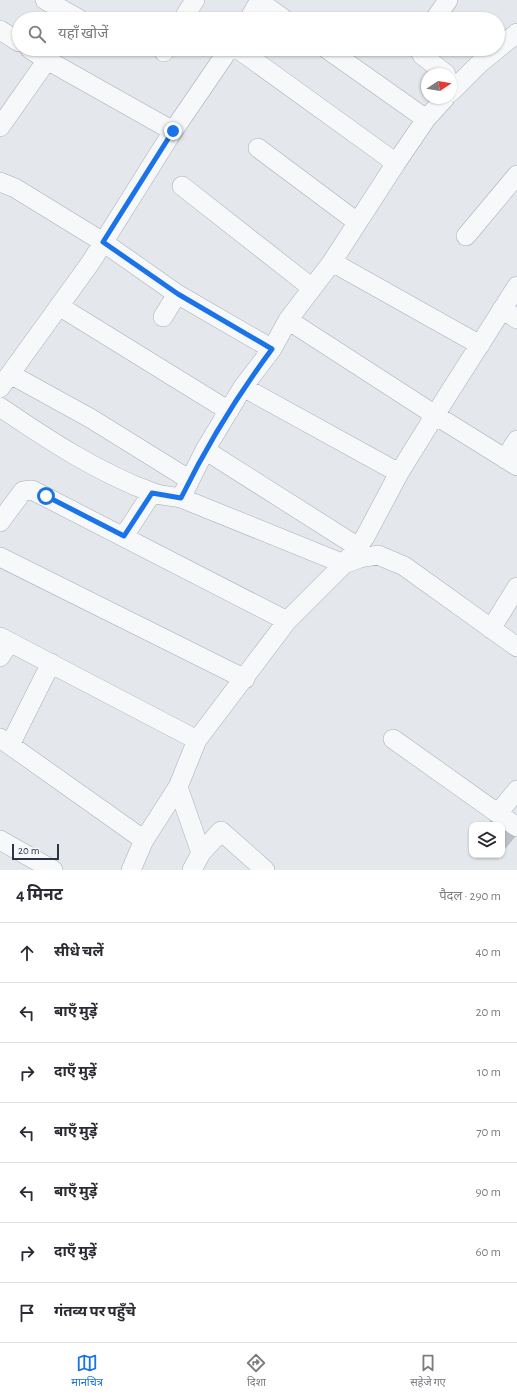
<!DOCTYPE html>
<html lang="hi">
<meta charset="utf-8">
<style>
:root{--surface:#fff;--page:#f2f2f3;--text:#2b2b33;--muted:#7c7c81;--line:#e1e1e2;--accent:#1a73e8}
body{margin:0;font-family:"Alegreya Sans","Noto Sans Devanagari",sans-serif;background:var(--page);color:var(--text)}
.controls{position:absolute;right:12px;bottom:12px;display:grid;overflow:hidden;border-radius:8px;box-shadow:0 1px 3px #0004}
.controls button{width:36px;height:36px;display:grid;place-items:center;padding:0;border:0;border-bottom:1px solid var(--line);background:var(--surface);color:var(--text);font:20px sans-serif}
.compass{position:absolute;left:421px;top:68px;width:36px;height:36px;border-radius:50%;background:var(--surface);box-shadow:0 1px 3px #0004;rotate:78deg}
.scale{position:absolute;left:12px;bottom:10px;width:47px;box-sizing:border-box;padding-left:4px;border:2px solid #2b3445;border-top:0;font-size:11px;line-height:14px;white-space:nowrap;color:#2b3445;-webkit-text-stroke:3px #f4f6f9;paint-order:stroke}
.stop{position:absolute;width:12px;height:12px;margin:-9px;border:3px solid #1a73e8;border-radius:50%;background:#fff}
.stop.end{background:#1a73e8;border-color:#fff;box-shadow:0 1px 4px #0008}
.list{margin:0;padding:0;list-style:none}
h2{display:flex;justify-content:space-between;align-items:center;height:52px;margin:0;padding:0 16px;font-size:17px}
h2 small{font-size:13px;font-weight:400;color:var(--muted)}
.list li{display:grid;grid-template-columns:26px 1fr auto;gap:12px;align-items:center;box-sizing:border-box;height:60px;padding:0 16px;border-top:1px solid var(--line)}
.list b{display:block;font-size:15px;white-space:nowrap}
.list em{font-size:13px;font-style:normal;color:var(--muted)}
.icon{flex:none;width:22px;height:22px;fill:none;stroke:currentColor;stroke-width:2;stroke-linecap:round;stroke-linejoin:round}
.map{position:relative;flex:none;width:517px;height:870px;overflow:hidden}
.search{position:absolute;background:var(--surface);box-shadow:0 1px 3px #0004;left:12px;right:12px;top:12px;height:44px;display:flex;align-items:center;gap:10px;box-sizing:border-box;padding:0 14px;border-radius:22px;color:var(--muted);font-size:15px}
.sheet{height:472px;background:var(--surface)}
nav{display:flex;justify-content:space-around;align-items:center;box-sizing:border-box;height:56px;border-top:1px solid var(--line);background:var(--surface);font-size:11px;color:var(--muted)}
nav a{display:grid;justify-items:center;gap:2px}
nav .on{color:var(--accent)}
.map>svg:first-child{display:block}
</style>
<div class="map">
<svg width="517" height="870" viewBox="0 0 517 870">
<rect width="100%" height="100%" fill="#e4e7ec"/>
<path fill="#bbc0ca" d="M492 818 501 825H487Z
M502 826 516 836 506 848 502 845Z"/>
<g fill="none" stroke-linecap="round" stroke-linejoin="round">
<g stroke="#a9aeb7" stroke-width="20">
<path id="minor" d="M45 0 79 19
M260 2 284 19
M183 19 195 0
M249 19 260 0
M435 19 448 0
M0 30 19 42
M30 49 47 60
M238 49 396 163 332 262 288 320 272 349 243 387 205 450 181 498 344 564 365 537 399 473 243 387
M327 49 426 119
M419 49 422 55 446 74
M164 52 166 49
M451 92 480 63 517 33
M0 127 47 60 173 131
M258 148 357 222
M396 163 426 119 445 98
M0 182 15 188 103 242 177 294 163 317
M182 186 312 288
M466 236 517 175
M332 262 480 345
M517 286 435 415 517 466
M177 294 272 349
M59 306 229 411
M502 309 517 319
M288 320 435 415 399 473
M10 374 90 418 190 480
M0 388 91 262 173 131 229 49
M0 407C47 439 97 472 151 492 160 496 172 496 181 498
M205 450 358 547
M505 459 517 440
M0 522 23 491 32 490 287 621
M124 536 152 493
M0 557 245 679
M491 629 517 587
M0 637 197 740
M0 657 10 642
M0 738 144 840
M393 739 517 827
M10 745 51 663
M498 813 517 790
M0 840 53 870
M201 853 221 831 265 870
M131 870 144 840 178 787
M192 870 201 853 178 787 197 740 287 621 344 564 360 558 378 555 404 566 517 647"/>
</g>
<use href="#minor" stroke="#f7f8fa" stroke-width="19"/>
</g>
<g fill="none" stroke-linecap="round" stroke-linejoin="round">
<path stroke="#1a73e8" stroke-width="5" d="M46 496 124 536 152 493 181 498C207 445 237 396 272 349L178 294 103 242 173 131"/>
</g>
</svg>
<div class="controls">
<button><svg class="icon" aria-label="layers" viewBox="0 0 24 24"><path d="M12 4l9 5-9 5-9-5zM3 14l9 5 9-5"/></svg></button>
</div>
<svg class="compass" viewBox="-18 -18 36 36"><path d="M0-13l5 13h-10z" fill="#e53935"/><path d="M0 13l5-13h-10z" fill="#7c7c81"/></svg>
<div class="scale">20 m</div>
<div class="stop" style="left:46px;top:496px"></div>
<div class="stop end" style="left:173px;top:131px"></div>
<div class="search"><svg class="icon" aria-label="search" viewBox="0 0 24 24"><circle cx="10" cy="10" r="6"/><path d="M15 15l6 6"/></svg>यहाँ खोजें</div>
</div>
<section class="sheet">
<h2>4 मिनट<small>पैदल · 290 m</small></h2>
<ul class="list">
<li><svg class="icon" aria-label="ahead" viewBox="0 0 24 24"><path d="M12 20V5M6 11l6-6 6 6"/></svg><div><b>सीधे चलें</b></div><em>40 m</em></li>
<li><svg class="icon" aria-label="left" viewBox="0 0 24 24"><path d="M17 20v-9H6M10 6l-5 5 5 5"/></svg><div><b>बाएँ मुड़ें</b></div><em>20 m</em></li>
<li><svg class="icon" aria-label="right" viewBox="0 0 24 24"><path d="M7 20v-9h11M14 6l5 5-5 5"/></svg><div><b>दाएँ मुड़ें</b></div><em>10 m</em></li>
<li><svg class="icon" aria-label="left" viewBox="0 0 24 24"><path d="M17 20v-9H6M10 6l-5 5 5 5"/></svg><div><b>बाएँ मुड़ें</b></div><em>70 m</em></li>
<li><svg class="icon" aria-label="left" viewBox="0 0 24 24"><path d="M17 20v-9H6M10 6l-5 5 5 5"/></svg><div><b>बाएँ मुड़ें</b></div><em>90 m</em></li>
<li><svg class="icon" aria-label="right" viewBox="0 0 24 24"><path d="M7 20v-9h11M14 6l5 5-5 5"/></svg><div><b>दाएँ मुड़ें</b></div><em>60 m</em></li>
<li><svg class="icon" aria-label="arrive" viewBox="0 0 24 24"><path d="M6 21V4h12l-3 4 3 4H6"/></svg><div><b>गंतव्य पर पहुँचे</b></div></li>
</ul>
</section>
<nav>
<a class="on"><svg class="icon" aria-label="map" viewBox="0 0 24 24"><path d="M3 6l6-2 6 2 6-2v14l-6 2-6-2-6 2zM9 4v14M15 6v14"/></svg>मानचित्र</a>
<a><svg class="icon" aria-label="directions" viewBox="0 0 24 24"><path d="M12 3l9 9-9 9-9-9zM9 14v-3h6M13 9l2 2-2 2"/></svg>दिशा</a>
<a><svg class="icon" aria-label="saved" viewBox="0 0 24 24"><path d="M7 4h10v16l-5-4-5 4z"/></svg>सहेजे गए</a>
</nav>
